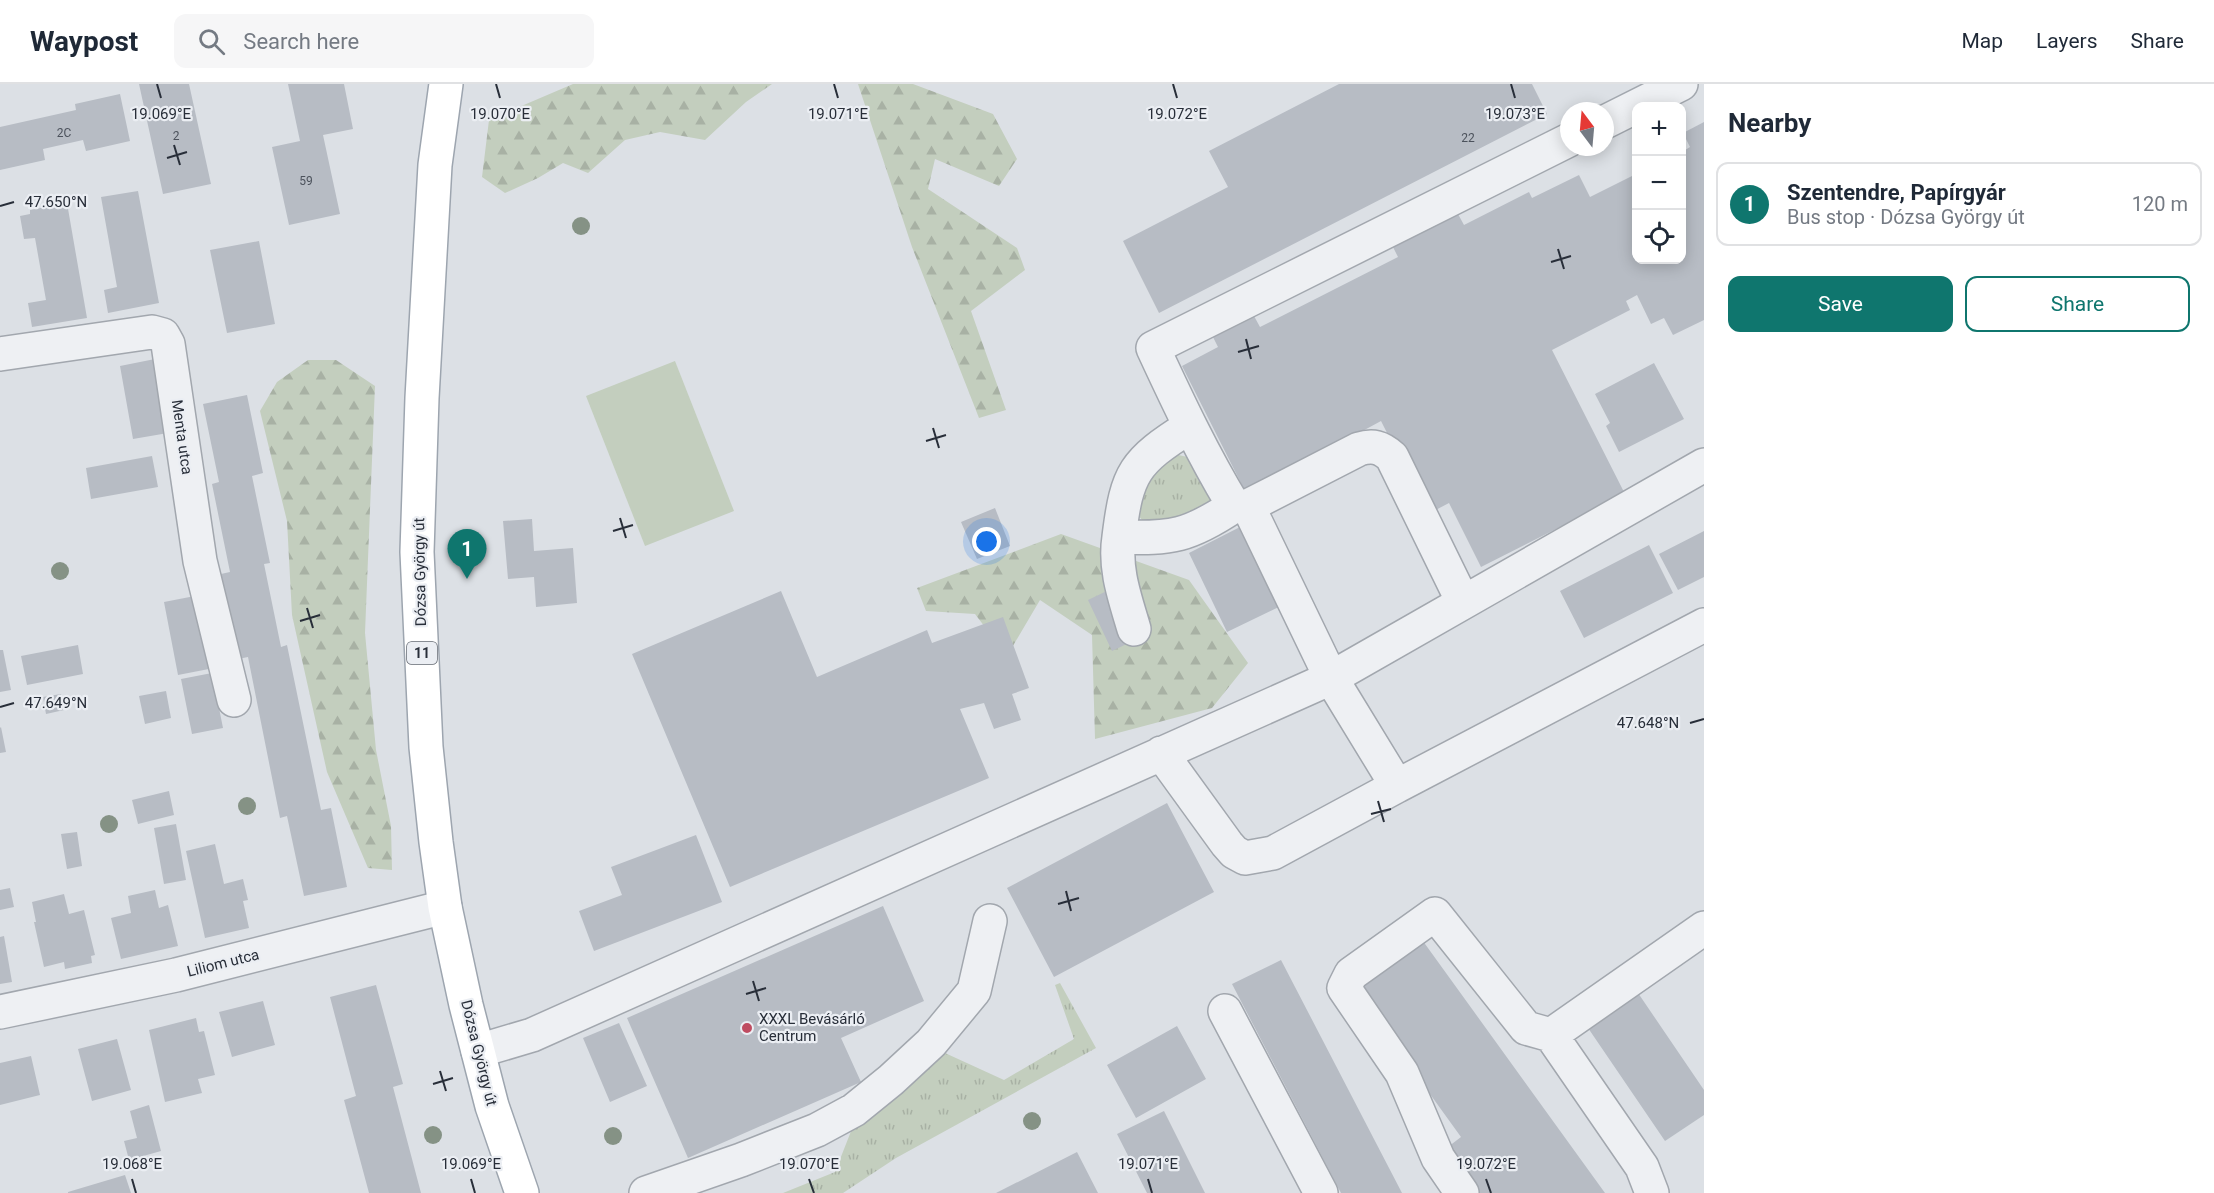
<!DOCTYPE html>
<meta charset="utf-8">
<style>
:root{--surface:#fff;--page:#f6f6f7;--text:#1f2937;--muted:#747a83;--line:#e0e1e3;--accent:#0f766e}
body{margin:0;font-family:Roboto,sans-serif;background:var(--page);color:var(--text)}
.controls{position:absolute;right:18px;top:18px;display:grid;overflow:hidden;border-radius:12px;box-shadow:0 3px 15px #0003}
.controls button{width:54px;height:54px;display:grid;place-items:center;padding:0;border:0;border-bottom:2px solid var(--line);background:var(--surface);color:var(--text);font:30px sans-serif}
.compass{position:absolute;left:1560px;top:18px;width:54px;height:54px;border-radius:50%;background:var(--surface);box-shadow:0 3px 15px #0003;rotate:344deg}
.you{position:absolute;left:987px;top:458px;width:21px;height:21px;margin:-15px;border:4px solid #fff;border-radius:50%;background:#1a73e8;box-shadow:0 0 0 9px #1a73e833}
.badge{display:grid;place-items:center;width:39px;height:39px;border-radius:50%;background:var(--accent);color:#fff;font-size:20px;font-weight:700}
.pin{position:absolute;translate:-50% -50px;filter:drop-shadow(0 2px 3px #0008)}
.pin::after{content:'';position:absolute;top:32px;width:21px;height:18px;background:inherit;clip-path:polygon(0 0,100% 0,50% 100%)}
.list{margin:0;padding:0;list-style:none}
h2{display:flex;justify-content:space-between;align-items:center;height:78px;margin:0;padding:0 24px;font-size:26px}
h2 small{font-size:20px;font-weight:400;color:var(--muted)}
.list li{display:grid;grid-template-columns:39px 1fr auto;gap:18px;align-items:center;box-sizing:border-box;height:84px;margin:0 12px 12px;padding:0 12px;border:2px solid var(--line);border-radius:12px}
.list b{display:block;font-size:22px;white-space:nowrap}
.list p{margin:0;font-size:20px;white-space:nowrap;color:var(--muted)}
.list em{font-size:20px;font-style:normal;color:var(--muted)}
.actions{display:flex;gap:12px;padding:18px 24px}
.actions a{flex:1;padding:14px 0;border:2px solid var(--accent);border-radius:12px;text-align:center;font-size:21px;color:var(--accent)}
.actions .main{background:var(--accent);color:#fff}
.icon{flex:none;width:33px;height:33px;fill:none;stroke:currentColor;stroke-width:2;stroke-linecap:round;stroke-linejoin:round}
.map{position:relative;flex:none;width:1704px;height:1109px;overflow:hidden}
header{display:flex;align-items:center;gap:36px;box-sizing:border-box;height:84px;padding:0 30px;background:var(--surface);border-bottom:2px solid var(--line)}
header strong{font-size:28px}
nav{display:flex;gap:33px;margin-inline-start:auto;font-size:21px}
.search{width:420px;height:54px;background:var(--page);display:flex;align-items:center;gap:15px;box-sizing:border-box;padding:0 21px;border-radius:12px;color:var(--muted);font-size:22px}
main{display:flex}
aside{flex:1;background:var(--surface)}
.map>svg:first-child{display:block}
</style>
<header>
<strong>Waypost</strong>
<div class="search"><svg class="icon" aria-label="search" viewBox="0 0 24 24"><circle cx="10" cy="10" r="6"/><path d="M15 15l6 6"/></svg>Search here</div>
<nav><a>Map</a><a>Layers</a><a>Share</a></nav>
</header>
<main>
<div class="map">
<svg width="1704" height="1109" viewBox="0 0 1704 1109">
<defs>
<pattern id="grass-tufts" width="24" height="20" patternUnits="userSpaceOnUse" patternTransform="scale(1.5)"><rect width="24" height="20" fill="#c3cebe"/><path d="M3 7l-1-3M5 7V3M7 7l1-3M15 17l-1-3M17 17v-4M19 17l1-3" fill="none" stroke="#a8b1a4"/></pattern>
<pattern id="forest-firs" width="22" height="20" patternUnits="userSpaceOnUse" patternTransform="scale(1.5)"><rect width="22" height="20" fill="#c3cebe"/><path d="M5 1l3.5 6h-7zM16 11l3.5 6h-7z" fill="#a8b1a4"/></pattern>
</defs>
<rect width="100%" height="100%" fill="#dce0e5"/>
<path fill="url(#grass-tufts)" d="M1174 370 1192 374 1213 417 1189 436 1143 437 1137 430 1134 408Z
M1060 899 1096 964 896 1074 843 1109H783L835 1088 857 1032 927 970 945 969 1004 996 1074 955 1055 901Z"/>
<path fill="url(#forest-firs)" d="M573 0H772L746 18 705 56 660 48 625 56 588 89 563 79 538 94 505 109 482 93 489 36Z
M858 0H913L993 30 1017 75 999 102 935 75 928 105 1017 164 1025 186 971 227 1006 326 979 334 912 163Z
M308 276H336L375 302 365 549 376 666 391 742 392 786 368 784 327 688 292 531 287 437 260 327 277 298Z
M1061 450 1189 496 1248 579 1212 624 1095 655 1092 551 1040 516 1007 572 975 530 926 527 917 504Z"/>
<path fill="#c3cebe" d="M675 277 734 427 645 462 586 312Z"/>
<path fill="#b7bcc4" d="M139 0H189L211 100 163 110Z
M288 0H344L353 45 323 51 340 130 289 141 272 63 300 57Z
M1339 0H1532L1547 30 1159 229 1123 157 1228 103 1209 67Z
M120 10 130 57 86 67 83 56 43 65 45 76 0 86V43L76 26 75 20Z
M1704 38V236L1673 251 1664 234 1651 240 1637 211 1626 217 1630 226 1552 266 1625 410 1481 483 1449 419 1428 430 1381 337 1357 350 1249 415 1182 282 1218 263 1213 253 1254 232 1260 243 1398 173 1393 163 1458 130 1464 141 1529 108 1532 114 1579 91 1590 113 1636 90V176H1682V68L1690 63 1683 49Z
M138 107 159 219 108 229 104 206 117 203 101 113Z
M67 119 87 234 32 243 28 219 46 216 35 154 24 155 20 132 30 130V126Z
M259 157 275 240 227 249 210 166Z
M155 275 168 349 133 355 120 282Z
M1654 279 1684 335 1619 368 1606 342 1610 339 1595 310Z
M247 311 263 389 252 392 270 479 264 480 281 563 287 561 321 726 331 724 347 803 304 812 287 732 280 734 248 573 238 575 221 490 230 488 212 400 219 398 203 320Z
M152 372 158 403 91 415 86 384Z
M995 424 1010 462 977 475 961 438Z
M532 435 534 467 573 464 577 519 536 523 534 493 508 495 503 437Z
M1240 443 1283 521 1227 548 1189 469Z
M1704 447V493L1678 506 1659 470Z
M1649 461 1673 509 1584 554 1560 507Z
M1111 505 1135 556 1112 567 1088 516Z
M781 507 817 593 927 546 932 559 1003 533 1029 604 1012 610 1021 636 994 645 984 619 960 625 989 694 730 803 632 570Z
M200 511 214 584 178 591 164 518Z
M78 561 83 590 27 601 21 572Z
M0 566H3L11 606 0 608Z
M212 589 223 644 192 650 181 595Z
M166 607 171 634 145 640 139 612Z
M61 610 64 626 46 630 43 613Z
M1 643 6 668 0 669V644Z
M169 707 174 731 138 740 132 716Z
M1167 719 1214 808 1054 893 1007 804Z
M176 740 186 796 164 800 154 744Z
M77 748 82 782 67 785 61 750Z
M696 751 722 818 594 867 579 827 622 811 611 783Z
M215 760 224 800 243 795 248 816 243 817 249 844 205 854 186 767Z
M10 804 14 823 0 826V806Z
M155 806 159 824 168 821 178 862 121 875 111 834 131 829 128 812Z
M64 810 69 830 84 826 95 871 91 872 92 879 65 885 64 878 44 883 34 838H36L32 818Z
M883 822 924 917 841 954 861 998 688 1074 627 934Z
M4 852 12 898 0 900V853Z
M1420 853 1605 1109H1474L1444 1066 1461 1053 1352 902Z
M1281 876 1402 1109H1341L1232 900Z
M376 901 403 1000 393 1003 421 1109H369L344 1016 356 1012 330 913Z
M1636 906 1704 1006V1031L1665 1057 1586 941Z
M263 917 275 961 232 973 219 928Z
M196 934 199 948 204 947 215 991 198 995 202 1009 165 1018 149 946Z
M619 939 647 1002 610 1018 583 954Z
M1177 942 1206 995 1136 1034 1107 981Z
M117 955 131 1006 92 1017 78 965Z
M31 972 40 1011 0 1021V979Z
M149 1021 161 1067 129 1076 124 1057 137 1054 130 1027Z
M1164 1027 1205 1109H1147L1117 1050Z
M1077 1068 1098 1109H996Z
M125 1091 131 1109H68V1108Z"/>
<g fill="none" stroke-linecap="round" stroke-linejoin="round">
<g stroke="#a2a7ae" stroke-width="36">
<path id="minor" d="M1605 38 1681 0
M1569 56 1153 264C1178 318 1203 371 1234 422H1248L1331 594 1397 702 1704 541
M0 270 152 248 163 251 168 260 200 477 234 616
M1189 343C1134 378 1127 388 1119 453 1172 455 1189 452 1234 422
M1248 422 1359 365C1373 361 1381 363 1392 373L1463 518
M1119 453C1114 485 1125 514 1134 545
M1161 669 1227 760 1234 768 1245 774 1273 769 1397 702
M1225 927 1321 1109
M0 928 176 891 445 823
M1551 951 1704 844
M478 967 532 951 1331 594 1704 381
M646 1109 741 1076 817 1046 854 1026 891 996 931 959 974 907 990 837
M1462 1109 1438 1074 1402 989 1344 904 1351 890 1435 830 1526 944 1551 951 1642 1083 1652 1109"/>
</g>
<g stroke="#9da5af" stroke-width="36">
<path id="major" d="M446 0 435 81 422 314 417 468 426 663 436 758 445 823 466 921 492 1022 522 1109"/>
</g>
<use href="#minor" stroke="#eef0f3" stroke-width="33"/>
<use href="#major" stroke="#fff" stroke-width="33"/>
</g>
<g fill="#859285">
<circle cx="581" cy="142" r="9"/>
<circle cx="60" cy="487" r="9"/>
<circle cx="247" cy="722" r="9"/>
<circle cx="109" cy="740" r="9"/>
<circle cx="1032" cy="1037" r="9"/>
<circle cx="433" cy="1051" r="9"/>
<circle cx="613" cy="1052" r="9"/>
</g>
<path fill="none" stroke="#282e39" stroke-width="2" d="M157 0 161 14M496 0 500 14M834 0 838 14M1173 0 1177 14M1511 0 1515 14M174 61 180 81M167 74 187 68M0 122 14 118M1558 165 1564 185M1551 178 1571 172M1246 255 1251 275M1238 268 1259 262M933 344 939 364M926 357 946 351M620 434 626 454M613 447 633 441M307 524 313 544M300 537 320 531M0 623 14 619M1690 639 1704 635M1378 717 1384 738M1371 730 1391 725M1066 807 1071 827M1058 820 1079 814M753 897 759 917M746 910 766 904M440 987 446 1007M433 1000 453 994M132 1095 136 1109M471 1095 475 1109M809 1095 814 1109M1148 1095 1152 1109M1486 1095 1491 1109"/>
<circle fill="#bf4c61" stroke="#ebeef3" stroke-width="2" cx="747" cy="944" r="6"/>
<g text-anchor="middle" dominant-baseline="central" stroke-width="4.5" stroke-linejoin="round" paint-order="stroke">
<g font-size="12" fill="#4c525c">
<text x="64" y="49">2C</text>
<text x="176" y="52">2</text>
<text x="1468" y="54">22</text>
<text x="306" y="97">59</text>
</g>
<rect fill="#ebeef3" stroke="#626871" stroke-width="1.5" x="407" y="558" width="30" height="22" rx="4.5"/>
<g font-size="14" font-weight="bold" fill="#282e39">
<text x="422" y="569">11</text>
</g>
<g font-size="15" fill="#282e39" stroke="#ebeef3">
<text transform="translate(182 353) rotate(82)">Menta utca</text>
<text transform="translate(420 488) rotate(-91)">Dózsa György út</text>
<text transform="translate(223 879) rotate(-14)">Liliom utca</text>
<text transform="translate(479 969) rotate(76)">Dózsa György út</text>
</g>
<g font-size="15" fill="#282e39" stroke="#ebeef3" text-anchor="start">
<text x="759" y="935">XXXL Bevásárló<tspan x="759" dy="17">Centrum</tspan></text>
</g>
</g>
<g font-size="15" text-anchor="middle" fill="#282e39" stroke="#ebeef3" stroke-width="4.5" stroke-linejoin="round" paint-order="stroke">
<text x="161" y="35">19.069°E</text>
<text x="500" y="35">19.070°E</text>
<text x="838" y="35">19.071°E</text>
<text x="1177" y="35">19.072°E</text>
<text x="1515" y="35">19.073°E</text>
<text x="56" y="123">47.650°N</text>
<text x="56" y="624">47.649°N</text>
<text x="1648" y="644">47.648°N</text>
<text x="132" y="1085">19.068°E</text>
<text x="471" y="1085">19.069°E</text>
<text x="809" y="1085">19.070°E</text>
<text x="1148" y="1085">19.071°E</text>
<text x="1486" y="1085">19.072°E</text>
</g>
</svg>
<div class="controls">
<button>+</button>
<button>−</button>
<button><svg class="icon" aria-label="locate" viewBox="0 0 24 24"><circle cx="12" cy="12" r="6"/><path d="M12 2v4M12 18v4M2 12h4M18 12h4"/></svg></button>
</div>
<svg class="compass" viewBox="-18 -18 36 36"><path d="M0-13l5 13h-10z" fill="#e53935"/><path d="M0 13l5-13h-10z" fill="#747a83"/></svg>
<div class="you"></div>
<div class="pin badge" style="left:467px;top:495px">1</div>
</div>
<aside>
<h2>Nearby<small></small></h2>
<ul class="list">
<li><span class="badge">1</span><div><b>Szentendre, Papírgyár</b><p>Bus stop · Dózsa György út</p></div><em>120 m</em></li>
</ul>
<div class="actions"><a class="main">Save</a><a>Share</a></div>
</aside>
</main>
